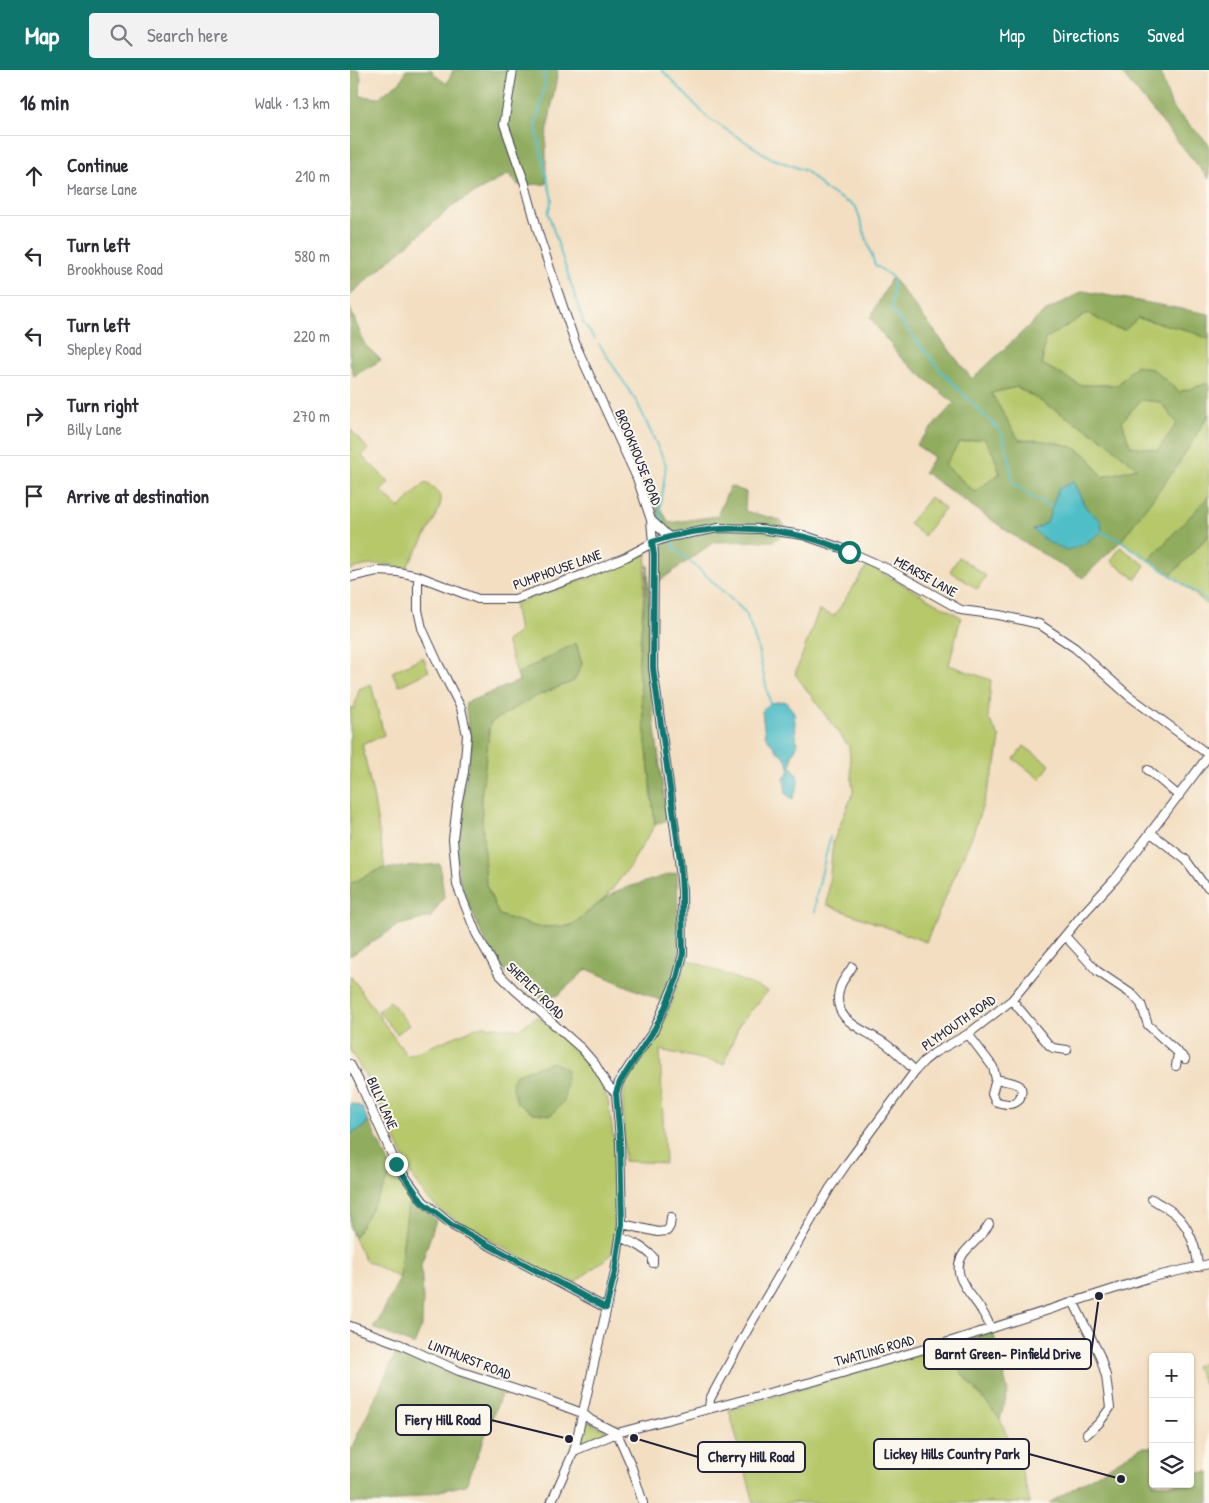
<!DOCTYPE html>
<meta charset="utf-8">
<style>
:root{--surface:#fff;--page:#f2f2f3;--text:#2b2b33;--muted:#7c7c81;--line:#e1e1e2;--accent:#0f766e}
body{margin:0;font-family:"Patrick Hand",sans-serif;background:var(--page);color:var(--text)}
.controls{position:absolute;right:15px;bottom:15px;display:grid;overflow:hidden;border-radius:5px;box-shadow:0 1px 4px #0004}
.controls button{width:45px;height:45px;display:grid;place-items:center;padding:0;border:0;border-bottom:1px solid var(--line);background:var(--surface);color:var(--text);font:25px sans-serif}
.stop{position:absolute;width:15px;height:15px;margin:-11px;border:4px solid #0f766e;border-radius:50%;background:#fff}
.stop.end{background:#0f766e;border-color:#fff;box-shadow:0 1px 5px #0008}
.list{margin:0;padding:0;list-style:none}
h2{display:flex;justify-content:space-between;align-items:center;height:65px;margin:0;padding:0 20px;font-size:21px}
h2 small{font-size:16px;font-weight:400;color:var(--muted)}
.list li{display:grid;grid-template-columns:32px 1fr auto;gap:15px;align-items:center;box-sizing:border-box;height:80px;padding:0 20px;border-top:1px solid var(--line)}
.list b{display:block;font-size:19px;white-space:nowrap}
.list p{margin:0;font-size:16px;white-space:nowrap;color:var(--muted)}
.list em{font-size:16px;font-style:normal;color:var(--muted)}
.icon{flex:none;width:28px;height:28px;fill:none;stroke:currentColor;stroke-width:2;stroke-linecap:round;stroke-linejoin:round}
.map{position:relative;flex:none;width:859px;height:1433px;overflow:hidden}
header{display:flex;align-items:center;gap:30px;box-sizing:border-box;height:70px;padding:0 25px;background:var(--accent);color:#fff}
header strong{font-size:24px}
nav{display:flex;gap:28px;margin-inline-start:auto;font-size:18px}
.search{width:350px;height:45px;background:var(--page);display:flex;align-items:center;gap:12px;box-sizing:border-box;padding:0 18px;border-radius:5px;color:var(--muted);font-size:19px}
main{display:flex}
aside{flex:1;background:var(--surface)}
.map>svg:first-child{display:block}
</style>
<header>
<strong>Map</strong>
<div class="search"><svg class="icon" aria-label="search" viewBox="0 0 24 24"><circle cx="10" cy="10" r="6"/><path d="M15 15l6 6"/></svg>Search here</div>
<nav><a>Map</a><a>Directions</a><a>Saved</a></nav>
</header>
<main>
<aside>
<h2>16 min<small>Walk · 1.3 km</small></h2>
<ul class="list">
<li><svg class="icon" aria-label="ahead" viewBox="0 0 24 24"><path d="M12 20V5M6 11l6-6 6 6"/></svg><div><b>Continue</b><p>Mearse Lane</p></div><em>210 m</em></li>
<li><svg class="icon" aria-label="left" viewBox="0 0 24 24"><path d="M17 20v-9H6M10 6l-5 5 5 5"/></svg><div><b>Turn left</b><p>Brookhouse Road</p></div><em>580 m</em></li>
<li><svg class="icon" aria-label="left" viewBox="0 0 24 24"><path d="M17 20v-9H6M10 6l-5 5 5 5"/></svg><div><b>Turn left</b><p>Shepley Road</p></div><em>220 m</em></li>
<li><svg class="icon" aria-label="right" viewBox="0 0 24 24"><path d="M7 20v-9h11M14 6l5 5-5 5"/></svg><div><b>Turn right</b><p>Billy Lane</p></div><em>270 m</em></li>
<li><svg class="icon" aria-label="arrive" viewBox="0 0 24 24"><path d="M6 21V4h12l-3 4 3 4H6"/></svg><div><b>Arrive at destination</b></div></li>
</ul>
</aside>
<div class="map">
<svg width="859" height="1433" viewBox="0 0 859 1433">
<rect width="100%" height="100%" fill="#fbf7ec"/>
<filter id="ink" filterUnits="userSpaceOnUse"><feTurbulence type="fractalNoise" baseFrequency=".02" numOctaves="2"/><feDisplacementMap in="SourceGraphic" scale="10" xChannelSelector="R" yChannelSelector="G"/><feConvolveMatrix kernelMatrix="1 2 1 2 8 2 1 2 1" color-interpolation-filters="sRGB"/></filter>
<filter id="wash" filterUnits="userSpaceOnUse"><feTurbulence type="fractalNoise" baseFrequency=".0096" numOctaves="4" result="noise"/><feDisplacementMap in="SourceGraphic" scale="20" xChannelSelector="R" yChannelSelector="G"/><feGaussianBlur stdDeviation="1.12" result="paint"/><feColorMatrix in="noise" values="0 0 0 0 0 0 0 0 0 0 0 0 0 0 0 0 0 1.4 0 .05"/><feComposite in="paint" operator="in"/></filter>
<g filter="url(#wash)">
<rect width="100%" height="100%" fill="#f3dec1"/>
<path fill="#b6c86b" stroke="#6c7553" d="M738 243 761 257 774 260 788 248 837 260 859 269V313L829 322 804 300 786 295 768 315H730L692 294 695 269Z
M667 317 750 367 788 398 752 407C746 399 740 387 732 382 717 372 686 369 669 370L641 323Z
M790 330 810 332 828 353 808 380 780 376 772 351Z
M859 344V426L799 490 770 470 827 396Z
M0 359 18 379 12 386 39 412 31 421 49 438 75 412C81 417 90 420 91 428 93 441 64 485 56 498 38 493 18 493 0 500Z
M634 368 643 383 650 404 625 422 595 395 609 373Z
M580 427 595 438 574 466 559 454Z
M859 465V536L821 505Z
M770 477 795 495 786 509 761 491Z
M297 483 288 597 305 755 278 799 256 827 221 856 187 857 149 845 136 815 131 729 140 653 182 628 224 611 232 594 226 573 167 604 156 571 169 562 164 533C210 519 254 503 297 483Z
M609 487 636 506 627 519 600 501Z
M518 495 611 547 599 595 641 610 638 648 650 668 646 694 623 764 576 872 477 835 483 772 503 723 499 677 445 604 469 540 484 546Z
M73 587 79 601 49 616 42 602Z
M21 614 34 665 12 674 24 730 35 799H30L0 814V637L4 639 9 619Z
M674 676 700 695 690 709 664 689Z
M337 889 418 921 389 955 374 994 310 980 315 1093 274 1091 273 1030 277 1010 298 979 317 945Z
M0 905 57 986 131 956 169 959 187 946 242 997 258 1030 264 1072 267 1152 262 1184 220 1216 91 1141 77 1128 61 1104 22 1017 0 980Z
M40 931 59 955 47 964 28 941Z
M43 1101 59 1126 51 1191 50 1208 15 1190 4 1168Z
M591 1278 650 1349 672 1401 680 1433H404L379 1340Z
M859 1291V1323L845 1296Z
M234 1350 255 1360V1364L231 1373H229Z"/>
<path fill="#90ac5f" stroke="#59674d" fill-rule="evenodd" d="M0 0H9L11 8 10 26 28 28 51 11 56 0H82L84 4 97 14 103 0H208L196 68V114L168 115 159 104 105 134 3 222 0 226Z
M769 0H809L822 37 859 74V109Z
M542 207 622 309 693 243 733 221 859 244V269L837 260 788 248 775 260 761 257 738 243 695 269 692 294 730 315H768L786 295 804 300 829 322 859 313V344L827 396 771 471 733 508 670 470 574 402 584 387 566 375 604 333 551 288 520 248ZM667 317 750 367 787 398 752 407C746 399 740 387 732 382 717 372 687 369 669 370L641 323ZM791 330 810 332 827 353 808 380 780 376 772 351ZM634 368 643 383 650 403 625 422 595 395 609 373ZM723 412 736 438 751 451 683 460 697 453 702 437Z
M0 238 15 275 31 290 4 306 0 293Z
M380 416 396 422 395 441 430 450 438 460 424 471 364 472 308 512 309 478 319 471 318 465 308 450 305 427 319 453 367 446Z
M859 426V465L821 505 799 490Z
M298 495 299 542 297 586 303 643 317 750 305 755 288 597Z
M226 573 232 594 224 611 182 628 140 653 131 729 136 815 149 845 187 857 221 856 256 828 269 820 327 802 329 890 314 932 237 899 208 925 192 929 165 910 144 890 119 836 109 809 105 769 121 675 115 633 169 611 167 604Z
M90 794 94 827 81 847 49 855 0 886V814L30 799Z
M203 992 217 1000 214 1031 201 1045 183 1043 167 1033 162 1014 166 1004Z
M18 1051 43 1101 4 1168 0 1157V1064L13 1058Z
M59 1126 86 1150 71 1195 73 1226 72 1255 64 1275 23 1258 27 1253 50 1208 51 1191Z
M643 1261 658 1322 650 1349 591 1278Z
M48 1279 103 1305 153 1320 116 1415 37 1433H0V1381Z
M792 1377H803V1414H840V1401L842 1403 859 1402V1433H699Z"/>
<path fill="#50bec7" stroke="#397081" d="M723 412 736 438 751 451 752 462 732 475 717 480 700 473 683 460 697 453 708 419Z
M435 631 444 642 447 676 442 685 441 696C452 710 449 714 442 730L436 724 434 709 440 699 435 687 427 681 415 665 412 641 420 633Z
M0 1033 12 1037 18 1051 13 1058 0 1064Z"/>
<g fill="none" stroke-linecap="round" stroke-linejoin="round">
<path stroke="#50bec7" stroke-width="2" d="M194 0 195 14 186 54 190 78 202 129 198 143 234 254 245 269
M312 0 358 48 421 88 456 101 476 120 506 137 525 195 542 207 543 225 541 239 592 302 631 342 652 363 659 389 663 413 681 427 703 438
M249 274 288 334 316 395 310 442 318 462
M750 461 770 470 859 532
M322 471 325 479 349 499 396 543 407 575 420 633
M465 842 466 827 480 767"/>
</g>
</g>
<g filter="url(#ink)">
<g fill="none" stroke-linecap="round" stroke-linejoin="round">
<g stroke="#413e4f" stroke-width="10">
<path id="minor" d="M163 0 154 54 175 114 190 169 227 278 287 408 301 450 304 485 303 598 329 789 332 821 333 884 327 908 304 960 280 995 269 1012 266 1023 270 1069 272 1154 265 1202 224 1381 201 1433
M301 450 319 467
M68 506V540L72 558 88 593 111 638 117 665 114 702 107 735 103 769 107 815 126 863 149 904 165 920 232 979 245 994 258 1016 266 1023
M0 507 27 501 48 502 68 506 128 529H165L235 504 276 487 302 473 319 467 369 458 410 459 453 465 491 478 538 499 611 540 649 545 689 554 725 578 779 626 859 685
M798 700 829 726
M801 763 836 790 852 812 859 818
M716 867 747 901 783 925 791 934 798 955 835 989
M502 897C499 903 492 910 490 917 479 952 515 959 536 974 547 982 556 992 565 1001
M662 930 699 975 703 978 717 980
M618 964 643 997 646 1009C653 1011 666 1012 670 1016 672 1019 672 1021 671 1024 669 1037 655 1035 645 1031L642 1024 646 1009
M0 994 9 1011 46 1094 73 1131 103 1156 256 1238
M826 996 828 983
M802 1129C809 1134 818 1138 825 1144 839 1156 847 1179 848 1197
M272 1154 308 1162 317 1161 320 1156 321 1147
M639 1154C632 1167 623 1172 614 1183 599 1204 619 1221 630 1238 634 1244 638 1251 641 1258
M270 1167C282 1172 294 1177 303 1187V1193
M723 1231 750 1286 756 1306 760 1338 749 1353 737 1364
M0 1256 47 1273 109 1301 192 1328 232 1343 241 1350 267 1363 281 1395 293 1433
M359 1339 360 1329 399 1257 480 1118 498 1092 565 1001 574 991 584 983 618 964 662 930 732 845 766 808 859 685
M224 1381 267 1363 465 1311 605 1270 798 1208 859 1194"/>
</g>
<use href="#minor" stroke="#fff" stroke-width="8"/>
</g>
</g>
<g fill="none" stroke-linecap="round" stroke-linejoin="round" filter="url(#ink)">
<path stroke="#0f766e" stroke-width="6" d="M46 1094 72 1132 103 1156 256 1238 265 1202 272 1154 270 1069 266 1023 270 1012 304 960 313 942 327 908 333 884 332 821 330 789 303 598 304 485 302 472C366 451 437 455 499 482"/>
</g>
<g text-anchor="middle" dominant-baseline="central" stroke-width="4" stroke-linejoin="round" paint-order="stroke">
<g font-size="14" fill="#22223b" stroke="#fbf7ec">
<text transform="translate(289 387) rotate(68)">BROOKHOUSE ROAD</text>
<text transform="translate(207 499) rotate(-20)">PUMPHOUSE LANE</text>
<text transform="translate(576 506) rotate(29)">MEARSE LANE</text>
<text transform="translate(186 920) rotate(44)">SHEPLEY ROAD</text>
<text transform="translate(608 952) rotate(-35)">PLYMOUTH ROAD</text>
<text transform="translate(33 1033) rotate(66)">BILLY LANE</text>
<text transform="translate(524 1280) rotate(-16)">TWATLING ROAD</text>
<text transform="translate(120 1289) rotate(21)">LINTHURST ROAD</text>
</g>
</g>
<path fill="none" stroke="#22223b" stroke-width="2" d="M749 1226L741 1284M219 1369L141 1350M771 1409L679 1384M284 1368L348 1387"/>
<g fill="#22223b" stroke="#fbf7ec" stroke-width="2">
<circle cx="749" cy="1226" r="5"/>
<circle cx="219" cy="1369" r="5"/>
<circle cx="771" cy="1409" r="5"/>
<circle cx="284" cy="1368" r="5"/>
</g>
<g fill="#fbf7ec" stroke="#22223b" stroke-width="2">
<rect x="574" y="1269" width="167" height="30" rx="5"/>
<rect x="46" y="1335" width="95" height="30" rx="5"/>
<rect x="524" y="1369" width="155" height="30" rx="5"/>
<rect x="348" y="1372" width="107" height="30" rx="5"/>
</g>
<g font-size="15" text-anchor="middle" font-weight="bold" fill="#22223b">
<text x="658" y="1289">Barnt Green- Pinfield Drive</text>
<text x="93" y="1355">Fiery Hill Road</text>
<text x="602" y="1389">Lickey Hills Country Park</text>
<text x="401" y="1392">Cherry Hill Road</text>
</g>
</svg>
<div class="controls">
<button>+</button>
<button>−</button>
<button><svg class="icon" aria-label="layers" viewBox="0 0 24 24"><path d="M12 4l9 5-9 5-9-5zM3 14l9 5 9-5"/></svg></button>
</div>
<div class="stop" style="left:499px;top:482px"></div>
<div class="stop end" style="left:46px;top:1094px"></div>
</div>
</main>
